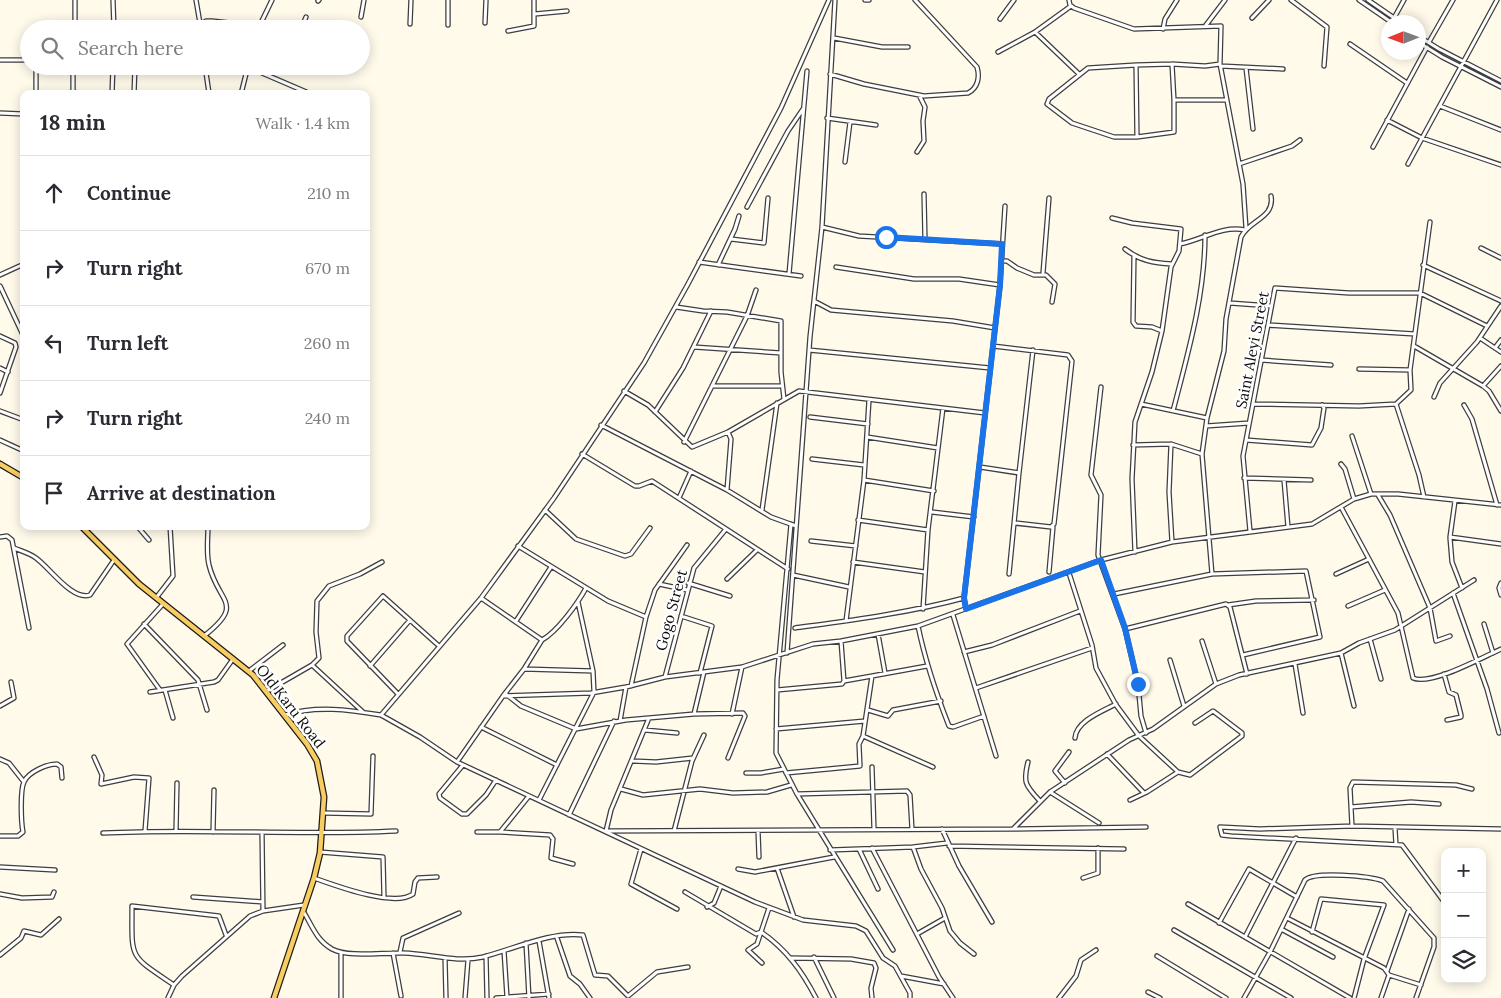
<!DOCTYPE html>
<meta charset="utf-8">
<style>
:root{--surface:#fff;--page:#f7f7f7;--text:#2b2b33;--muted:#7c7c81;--line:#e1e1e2}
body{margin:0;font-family:Lora,serif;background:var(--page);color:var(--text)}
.controls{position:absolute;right:15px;bottom:15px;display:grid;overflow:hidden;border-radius:10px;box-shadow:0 2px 12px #0003}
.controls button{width:45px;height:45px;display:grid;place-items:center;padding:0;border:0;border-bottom:1px solid var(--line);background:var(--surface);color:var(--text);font:25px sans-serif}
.compass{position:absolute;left:1381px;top:15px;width:45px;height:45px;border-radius:50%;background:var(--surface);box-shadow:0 2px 12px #0003;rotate:269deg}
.stop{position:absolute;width:15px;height:15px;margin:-11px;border:4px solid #1a73e8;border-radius:50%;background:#fff}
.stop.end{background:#1a73e8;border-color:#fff;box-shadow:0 1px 5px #0008}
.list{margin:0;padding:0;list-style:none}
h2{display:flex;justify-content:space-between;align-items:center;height:65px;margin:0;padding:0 20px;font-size:21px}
h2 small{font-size:16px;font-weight:400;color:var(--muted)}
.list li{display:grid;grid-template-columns:32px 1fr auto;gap:15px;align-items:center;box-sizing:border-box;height:75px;padding:0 20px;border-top:1px solid var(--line)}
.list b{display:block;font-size:19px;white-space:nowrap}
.list em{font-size:16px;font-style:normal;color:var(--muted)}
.icon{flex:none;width:28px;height:28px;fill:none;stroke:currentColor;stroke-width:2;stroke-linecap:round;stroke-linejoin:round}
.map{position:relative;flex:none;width:1501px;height:998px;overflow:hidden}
.search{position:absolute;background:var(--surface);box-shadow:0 2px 12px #0003;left:20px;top:20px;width:350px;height:55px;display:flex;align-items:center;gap:12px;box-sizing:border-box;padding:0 18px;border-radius:28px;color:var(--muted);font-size:19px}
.panel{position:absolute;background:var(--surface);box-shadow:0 2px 12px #0003;left:20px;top:90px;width:350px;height:440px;border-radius:10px}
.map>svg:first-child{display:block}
</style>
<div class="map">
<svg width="1501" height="998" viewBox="0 0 1501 998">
<rect width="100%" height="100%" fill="#fffaea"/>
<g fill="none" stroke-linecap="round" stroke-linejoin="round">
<g stroke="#3e3e3e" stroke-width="5.5">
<path id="minor" d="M75 0V29
M113 0 114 29
M196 0 201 29
M448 0V25
M865 0H869
M1069 0 1070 5 1074 8 1134 29 1221 26 1220 64 1243 184 1246 228
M1291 0 1327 27 1324 66
M1359 0 1391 22
M1368 0 1400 22
M318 1 319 0
M535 14 567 11
M361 17 364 0
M1252 18 1269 0
M1394 18 1404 0
M1000 19 1014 0
M485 23 486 0
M410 24 411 0
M1206 25 1225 0
M194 29 206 21H212L259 26
M258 29 272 0
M301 29 306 17
M340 29V27
M1163 29 1165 19 1177 0
M508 31 534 26V0
M1035 32 1079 74
M1418 36 1439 49 1501 81
M834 38 882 47H908
M1418 42 1442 57 1501 87
M1429 42 1453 0
M1350 44 1407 83
M998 52 1035 32 1071 6
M0 60H29
M1220 64 1205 66 1172 64 1174 100H1227
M1136 65 1088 68 1049 99 1047 104 1072 123 1114 137H1137L1174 132V100
M36 66V94
M205 66 209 93
M1221 66 1283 69
M248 67 311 94
M1246 68 1253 129
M830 74 864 84 924 96 968 93C978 88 980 77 977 67L915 0
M73 94V66
M112 94 113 66
M134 94 135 66
M241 94 248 66
M1440 106 1501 130
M0 113 24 114
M827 118 876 125
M1387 120 1422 138 1501 165
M1137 137 1136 65 1172 64
M1373 147 1427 47
M917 152 924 141 923 121 925 107 919 95
M845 162 850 122
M1239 164 1292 146 1300 140
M1408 164 1497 0
M924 194 925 239
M747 207 788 131 803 109
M1112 218 1132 223 1181 229 1179 251 1171 267 1162 331 1152 372 1135 422 1132 479 1135 552
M822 227 859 236 1002 244
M731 239 764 243 768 198
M1180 244C1202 240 1222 225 1245 230
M1481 248 1501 258
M1125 249C1140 261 1154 263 1172 264
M1134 256 1133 322 1136 326 1152 327 1162 331
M1002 261H1007L1017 268 1034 275H1046L1055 284 1052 302
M699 262 801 276
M718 265 735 229 739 216
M1423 265 1501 301
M836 267 914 279H959L1000 285
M1043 273 1049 198
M789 274 807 71
M0 275 24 264
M0 286 24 337
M814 301 831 310 953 321 995 328
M1230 303 1271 306
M676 307 703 311 727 312 781 321V372L784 399
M1268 325 1415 334
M0 336 15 343 16 347 0 393
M1480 338 1501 352
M993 346 1068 355 1072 361 1054 524 1051 527 1015 523
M1414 346 1483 386 1489 391 1501 411
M694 347 781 353
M1495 348 1501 340
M809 350 990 368
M1261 360 1331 365
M0 368 8 372
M1359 369 1410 370
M712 386H782
M1483 386 1501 366
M1101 387 1091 475 1101 495 1098 555 1125 629 1138 684 1141 716 1146 733
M624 391 648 405 692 447 728 432 731 439 727 490
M1434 397 1440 383 1477 342 1501 306
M1141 404 1207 418
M1254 404 1359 406 1396 404
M1464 405 1472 419 1497 505
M0 411 24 420
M1173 411C1188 353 1205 295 1205 235
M655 412 683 368 711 311
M810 417 868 424
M601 425 727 490 771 517 796 526
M1206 426 1249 423
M728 432 799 391 985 413
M1352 436 1371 494
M867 437 938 448
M0 440 24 451
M1246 440 1312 445 1321 428 1324 408 1322 405
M684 442 747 316 756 290
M1171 444 1169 492 1172 542
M1133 445 1171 444 1202 454
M582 454 635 486H639L652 481 788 569
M812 459 864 465
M1341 464 1345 469 1354 499
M980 467 1019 473 1009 574
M1019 473 1033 350
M1244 478 1311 480
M864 480 934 491
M1284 480 1288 527
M1378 495 1390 515 1430 608 1436 641 1450 636
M1424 497 1419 475 1396 404 1411 390 1410 370 1430 222
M679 498 691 471
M1455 501 1450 537 1501 544
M1341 507 1398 613 1413 678C1431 686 1483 657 1501 649
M545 510 576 539 625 556 631 554 650 528
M762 510 777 403
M932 512 974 517
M858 520 928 530
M791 524 777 680 776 753 797 794 893 950
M137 526 149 540
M1250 531 1243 456 1275 288 1349 293H1420L1487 326
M0 537 7 536 12 540 29 628
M1450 538 1452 562 1462 588
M811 541 856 546
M518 546 608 601 646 617
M14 548C21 551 29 553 36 558 50 568 72 601 90 595L114 560
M853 562 925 572
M1049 572 1053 527
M1069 573 1092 645 1096 668 1116 705 1139 736 1178 772 1190 775 1242 736V733L1213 711 1195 723
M1212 574 1202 454 1207 418 1224 351 1226 319 1241 237C1249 220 1275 218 1271 196
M1336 574 1369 559
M793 575 849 587
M727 579 757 550
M688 583 730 596
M1501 583 1499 588 1501 595
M659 584 687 590
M1453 593 1487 689 1499 733
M1114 594 1212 574 1306 571 1320 637 1243 655
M156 598 173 576 170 526
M481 598 542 640 524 669 503 696
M1228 605 1256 601 1314 600
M1348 606 1385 590
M923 609 928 530 943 408
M966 609 964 598 1000 285 1005 206
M953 615 996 756
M681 616 712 626 700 673
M516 621 551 567
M846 621 864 480 869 400
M144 624 198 680 207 710
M1484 624 1493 653
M918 626C925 660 936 693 949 726L953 727 984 716
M795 628C853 620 908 613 964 598
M1125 629 1226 604 1230 607 1247 674
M878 634 885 673
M204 636C246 603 218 603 209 565 206 553 208 539 208 526
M1370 639 1381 679
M542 640C557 632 578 603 586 588
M1202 641 1216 684
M964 652 992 645 1080 611
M787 653 810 337 822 227 835 0
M1170 660 1184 706
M1295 664 1303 713
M312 665 319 658 316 632 317 601 329 586 360 574 382 562
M370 666 410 620
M524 669 593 671
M249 671 283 645
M1444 674 1449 692 1456 695 1461 715V717L1447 720
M665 677 694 568 726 529
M844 681 872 676
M631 686 646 617 655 590 687 545
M976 688 1092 648
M160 690 127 644 163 604
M165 690 173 718
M777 690 842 684 844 681 841 641
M267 691 312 665 363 712
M150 692 214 682 218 680 233 659
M398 694 347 641V636L383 596 439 646
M507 695 521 706 576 729 626 720 694 714 743 713 745 716 728 758
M0 706 14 698 11 682
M1354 706 1341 653 1359 643 1395 630 1474 580
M868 710 888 716 893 710 941 701
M694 714 704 672
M732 714 742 667
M285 715C316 705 350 710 381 715L481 598 554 498 644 363 688 284 781 108 829 0
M381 715 420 737 457 762 755 902 803 920 856 926 866 931 883 958 895 966 910 993V998
M649 718 611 810 606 831 1013 829 1050 792 1129 740 1153 729 1216 684 1239 675 1341 653
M620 721 626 687
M481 727 557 765
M776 729 865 721
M645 730 677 733
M863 736 933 767
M1075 738C1076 721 1103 711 1116 704
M1107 754 1144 793
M94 757 102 775 101 784 134 777 149 778 145 831
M0 759 9 763 24 782
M633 761 656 762 693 758
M457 762 503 696 591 693 626 687 665 677 742 667 813 644 841 641 918 626 1101 560 1172 542 1312 524 1354 499 1371 494H1398L1501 505
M1028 762C1023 782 1025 785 1039 800
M463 765 439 794 440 798 462 814H467L486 795 496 780
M872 767 874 829
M746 773H761L784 769
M786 773 860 766 859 744 863 736 872 676 927 666
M1065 783 1055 771 1069 752
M621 789 643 795 700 789 733 793 767 792 791 785
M1050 792 1099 823
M797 794 907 791 910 795 912 829
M539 800 594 692 593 671 578 602
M1130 800 1147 792 1178 772
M1351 807 1411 802 1439 804
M324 813 371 814 373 756
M569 815 614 721
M1352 826 1350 788 1353 782 1456 785 1472 789
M1395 828 1396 845
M942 829 959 866 992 922
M1014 829 1146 827
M176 831 177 783
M674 831 692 761 704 735
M758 831 759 857
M213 832 214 790
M477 832H500L529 796
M500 832 550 835 553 839 551 858 573 864
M103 833C200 828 299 836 396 831
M262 833 263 911
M0 836H18L23 832C21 822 20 790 24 782 28 772 47 764 57 764L61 767 62 778
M947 843 913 847 921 869 942 908 950 931 960 943 974 954
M949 846 1124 849
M872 848 939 977 953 998
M641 849 631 884 677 909
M859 849 878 889
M830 850 913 847
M320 852 383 857 384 897
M0 867 55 870
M777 868 794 917
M738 869 755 872 834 857
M314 878C334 885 394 908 413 894L415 882 418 878 437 877
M1083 878 1098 873V848
M685 892 756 934 761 932 769 908
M0 894 22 898 52 897 54 892
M193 897 263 902
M1445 903 1402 845 1231 836 1222 835 1220 827 1260 829 1352 826 1501 829
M1188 904 1350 998
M707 907 714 903 721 886
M303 911C312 925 316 940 332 949 349 958 384 952 404 953 431 954 457 963 483 957 514 949 551 931 583 935L595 975 608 976 628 996 657 972 688 967
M1287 918 1384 968 1389 975 1381 998
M1219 923 1249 869 1297 897
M1281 929 1333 957
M1174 930 1291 998
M1312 932 1321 899 1384 905 1364 959 1354 998
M917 934 945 918
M1245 937 1296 838
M557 938 570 976 580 984 590 998
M539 941 549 998
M526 943 529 998
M504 951 507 997
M341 952V998
M400 952 403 938 459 913
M393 953 401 996
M0 955 21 938 24 931 41 935 59 919
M486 956 487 998
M1157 956 1226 998
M814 957 834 998
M445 958 446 998
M791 958 851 959 874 963 876 968 871 988 872 998
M762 963 748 950 757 944 761 932C786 949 802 971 816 998
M1387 971 1409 909
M1389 975 1421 985
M901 976 944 984
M174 985C128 954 132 960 132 906L219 916 226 935
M1148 992 1160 998
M168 998 174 985 182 976 250 916 263 911 304 905
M465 998 468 960
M496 998 549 994
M1059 998 1076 976 1081 960 1096 950
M1244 998 1270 952 1305 880C1314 871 1370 876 1383 881L1434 938V947L1416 998"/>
</g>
<g stroke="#1c1c1c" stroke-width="7">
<path id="primary" d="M0 464 24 478
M81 526 139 584 253 675 307 744 317 761 324 797 320 853 314 878 274 998"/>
</g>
<use href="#minor" stroke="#fff" stroke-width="3"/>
<use href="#primary" stroke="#f8cd61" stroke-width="4.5"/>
</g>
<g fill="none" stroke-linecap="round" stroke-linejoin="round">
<path stroke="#1a73e8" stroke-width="6" d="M886 237 1002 244 1000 285 964 598 966 609 1101 560 1125 628 1138 684"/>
</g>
<g text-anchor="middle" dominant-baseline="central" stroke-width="5" stroke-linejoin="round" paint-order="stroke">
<g font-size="15" fill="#0b0b0b" stroke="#fff">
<text transform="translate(1252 350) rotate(-79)">Saint Aleyi Street</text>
<text transform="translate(671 610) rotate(-75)">Gogo Street</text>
<text transform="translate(291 706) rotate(52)">Old Karu Road</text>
</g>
</g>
</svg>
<div class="controls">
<button>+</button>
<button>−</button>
<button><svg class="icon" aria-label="layers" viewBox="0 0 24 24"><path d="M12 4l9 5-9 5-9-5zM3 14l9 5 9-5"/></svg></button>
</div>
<svg class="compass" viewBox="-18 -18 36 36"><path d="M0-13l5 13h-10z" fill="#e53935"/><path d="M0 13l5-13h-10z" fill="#7c7c81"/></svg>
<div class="stop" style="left:886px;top:237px"></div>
<div class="stop end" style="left:1138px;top:684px"></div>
<div class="search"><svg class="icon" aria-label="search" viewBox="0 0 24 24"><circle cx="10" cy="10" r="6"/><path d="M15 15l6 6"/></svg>Search here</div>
<section class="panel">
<h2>18 min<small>Walk · 1.4 km</small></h2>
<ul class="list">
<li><svg class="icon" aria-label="ahead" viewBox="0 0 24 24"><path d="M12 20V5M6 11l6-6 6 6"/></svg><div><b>Continue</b></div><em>210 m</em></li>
<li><svg class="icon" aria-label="right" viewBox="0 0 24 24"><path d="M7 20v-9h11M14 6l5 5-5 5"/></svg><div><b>Turn right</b></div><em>670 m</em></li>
<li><svg class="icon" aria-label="left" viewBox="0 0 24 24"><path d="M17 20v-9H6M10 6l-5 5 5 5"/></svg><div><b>Turn left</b></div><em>260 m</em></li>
<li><svg class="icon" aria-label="right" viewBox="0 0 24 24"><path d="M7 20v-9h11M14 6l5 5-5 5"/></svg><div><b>Turn right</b></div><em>240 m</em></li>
<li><svg class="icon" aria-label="arrive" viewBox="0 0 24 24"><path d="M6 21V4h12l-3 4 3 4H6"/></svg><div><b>Arrive at destination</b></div></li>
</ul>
</section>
</div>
